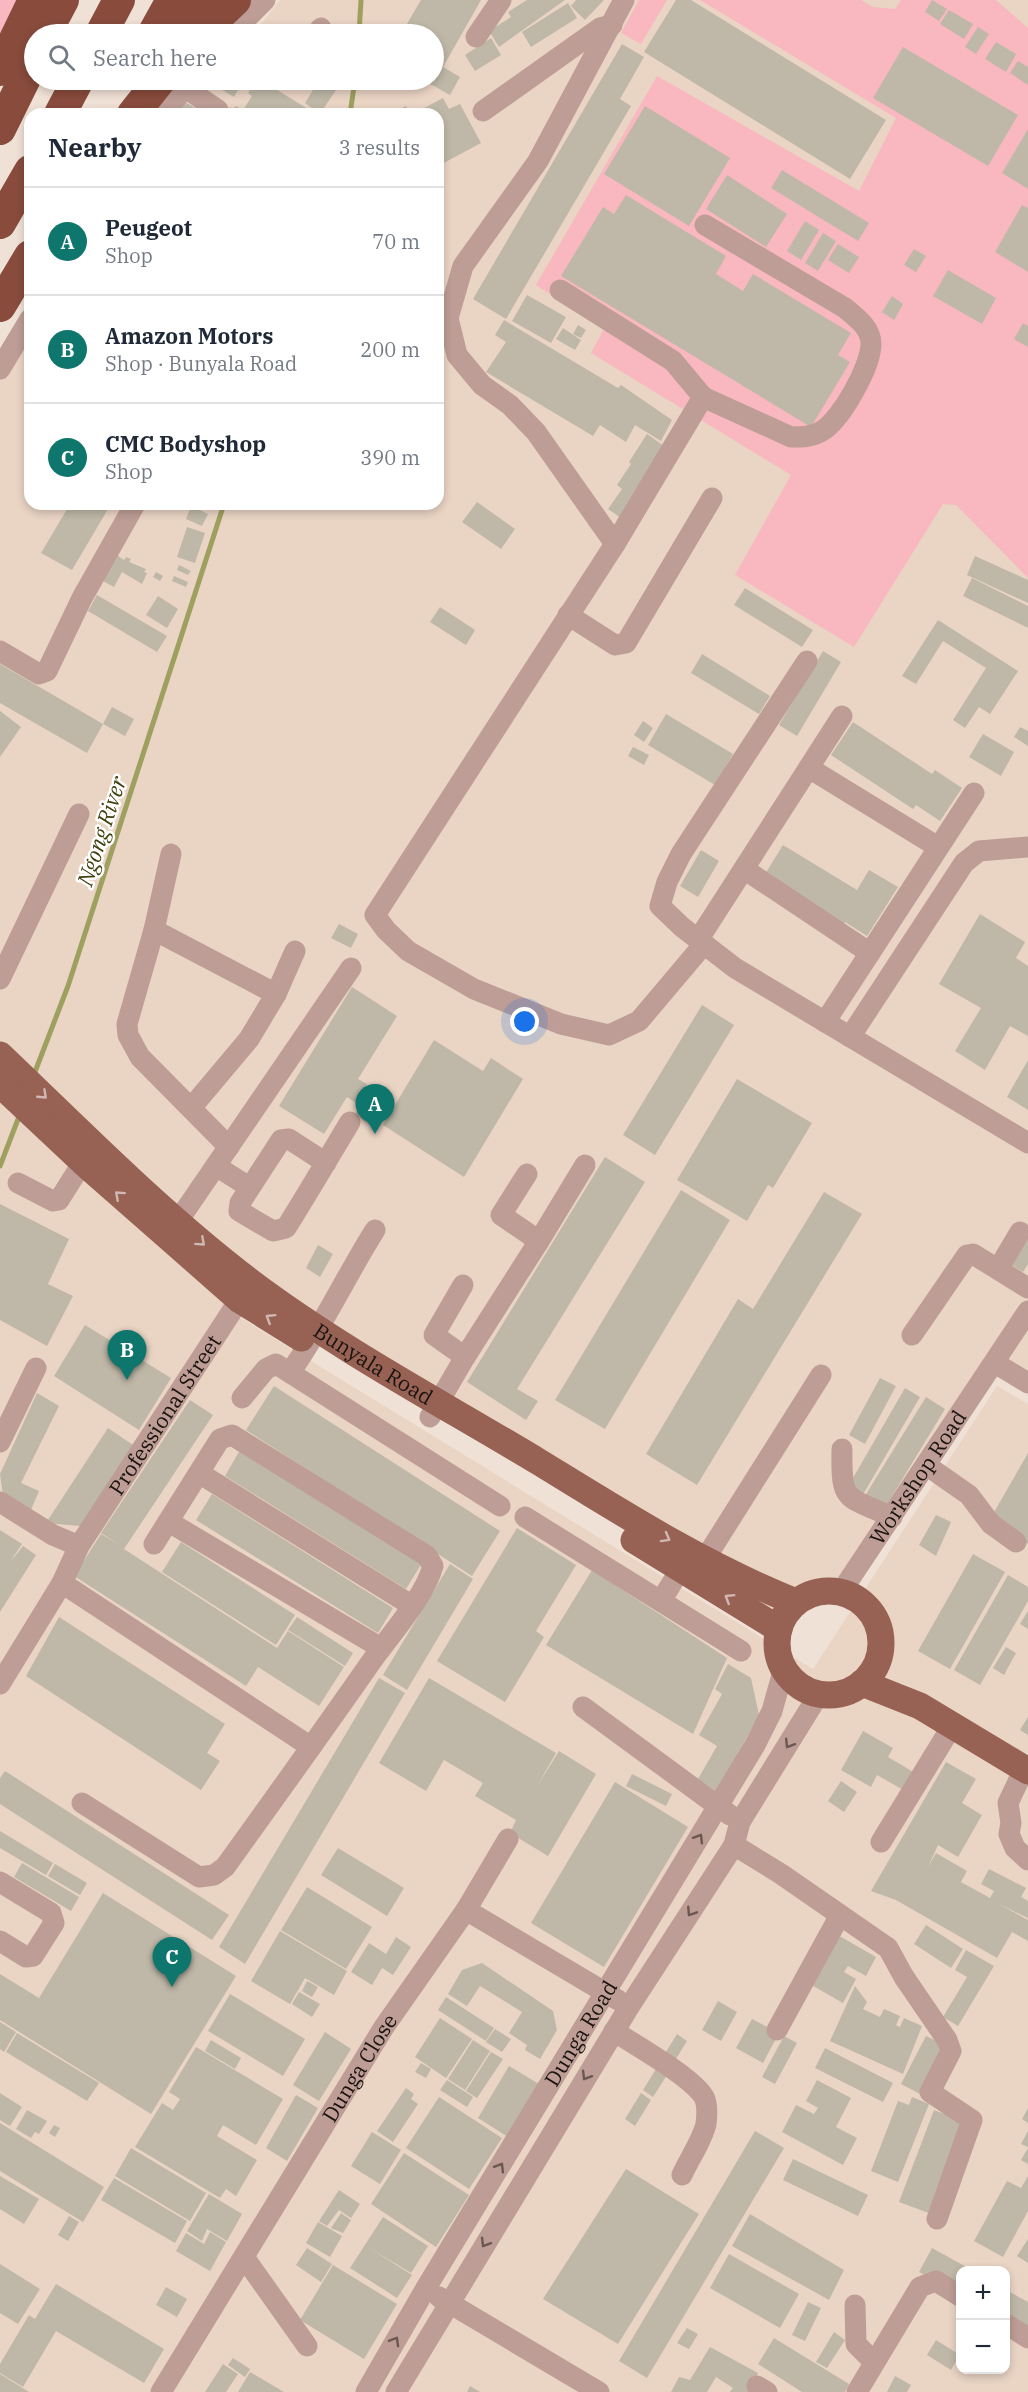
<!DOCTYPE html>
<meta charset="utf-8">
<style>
:root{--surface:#fff;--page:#f2f2f3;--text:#1f2937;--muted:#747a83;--line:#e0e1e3;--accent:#0f766e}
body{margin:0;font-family:"IBM Plex Serif",serif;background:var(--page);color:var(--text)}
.controls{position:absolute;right:18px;bottom:18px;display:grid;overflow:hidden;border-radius:12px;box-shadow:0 3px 9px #0003}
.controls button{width:54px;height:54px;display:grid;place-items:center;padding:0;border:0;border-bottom:2px solid var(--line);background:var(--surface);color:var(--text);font:30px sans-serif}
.you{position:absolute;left:525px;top:1022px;width:21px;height:21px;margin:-15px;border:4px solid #fff;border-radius:50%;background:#1a73e8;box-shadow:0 0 0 9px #1a73e833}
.badge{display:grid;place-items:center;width:39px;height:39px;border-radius:50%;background:var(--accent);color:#fff;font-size:20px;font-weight:700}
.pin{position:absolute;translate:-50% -50px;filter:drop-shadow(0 2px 3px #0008)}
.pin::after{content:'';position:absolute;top:32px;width:21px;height:18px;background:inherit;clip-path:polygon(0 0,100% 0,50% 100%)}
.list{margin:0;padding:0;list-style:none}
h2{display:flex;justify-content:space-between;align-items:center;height:78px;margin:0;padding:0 24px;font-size:26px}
h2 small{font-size:20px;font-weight:400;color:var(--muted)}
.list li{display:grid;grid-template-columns:39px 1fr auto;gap:18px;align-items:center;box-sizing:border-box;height:108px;padding:0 24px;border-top:2px solid var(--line)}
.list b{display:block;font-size:22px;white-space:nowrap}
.list p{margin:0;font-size:20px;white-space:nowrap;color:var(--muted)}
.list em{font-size:20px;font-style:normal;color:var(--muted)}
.icon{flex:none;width:33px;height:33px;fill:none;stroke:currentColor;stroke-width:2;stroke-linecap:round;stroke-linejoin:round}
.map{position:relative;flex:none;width:1028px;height:2392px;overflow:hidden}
.search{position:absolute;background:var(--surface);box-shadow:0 3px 9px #0003;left:24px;top:24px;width:420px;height:66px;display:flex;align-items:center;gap:15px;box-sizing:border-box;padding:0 21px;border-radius:33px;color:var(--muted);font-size:22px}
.panel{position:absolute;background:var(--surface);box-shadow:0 3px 9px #0003;left:24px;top:108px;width:420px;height:402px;border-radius:18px}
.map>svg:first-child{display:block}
</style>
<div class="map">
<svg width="1028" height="2392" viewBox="0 0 1028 2392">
<rect width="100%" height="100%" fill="#f0e1d6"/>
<path fill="#ead4c4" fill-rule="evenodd" d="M280 0H1028V1374L991 1351 844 1592 776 1615 279 1306 0 1047V350L30 313V504H438V114H189L217 80H434V34H253Z
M0 1097 236 1315 813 1669 997 1386 1028 1404V2392H0ZM960 2270H1006V2370H960Z"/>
<path fill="#f9b7c0" d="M0 0H32L0 64Z
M639 0H667L641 44 621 33Z
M700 0H861L873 7 895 9 901 0H996L1028 28V578L956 505 943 504 854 647 735 575 791 475 591 353 604 329 536 285 657 76 859 191 896 118Z"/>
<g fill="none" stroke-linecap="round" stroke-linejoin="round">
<path stroke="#9ea05f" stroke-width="5" d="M359 34 361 0
M350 114 355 80
M33 1077 68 986 224 504
M0 1166 20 1114"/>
</g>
<path fill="#bfb8a8" d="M421 0H481L443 67 460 77 450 95 423 80H434V34H401Z
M527 0H565L499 47 489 31 511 17 508 12Z
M576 0H604L585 20 571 6Z
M676 0H691L886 120 850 179 644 52Z
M932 0 947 9 939 21 925 12Z
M568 3 577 18 531 47 522 32Z
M949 10 973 24 964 39 940 24Z
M252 25 265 34H246Z
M978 27 989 34 976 54 965 47Z
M491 38 501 55 475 71 465 55Z
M996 42 1016 54 1006 72 985 59Z
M622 44 644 57 620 99 631 106 506 319 473 299Z
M903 47 1018 115 988 166 873 98Z
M1018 61 1028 67V85L1010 73Z
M205 80H222L238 90 234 97Z
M257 80H261L316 114H280L275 111 273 114H226L230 107 233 109 236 106 243 110 252 96 248 93Z
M319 80H326L338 87 320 114 305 103Z
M443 98 449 109 460 104 481 143 438 166V114H413Z
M184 101 205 114H174Z
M406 106 410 114H398L396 111Z
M645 106 730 158 689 226 604 174Z
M1028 129V189L1002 173Z
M782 170 869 223 858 241 771 188Z
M727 175 787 214 766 247 706 209Z
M626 195 726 256 716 274 743 291 753 274 851 333 838 355 850 362 811 427 561 276 603 207 614 214Z
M1022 205 1028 208V272L995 252Z
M805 221 819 230 801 260 787 251Z
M823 233 836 241 818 271 805 263Z
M838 244 859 257 849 273 828 260Z
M914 249 926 256 916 272 904 265Z
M948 270 996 298 982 324 933 296Z
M527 295 566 317 551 343 512 321Z
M892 296 903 304 894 320 882 312Z
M504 320 618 388 621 385 672 420 661 441 635 425 626 442 600 425 593 436 486 372 506 342 495 335Z
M1023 323 1028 326V347L1014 339Z
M578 325 586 330 581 338 573 334Z
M563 328 581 340 575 350 556 339Z
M647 434 664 446 632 495 634 497 621 518 608 509 622 489 617 485 631 464 629 462Z
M477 502 515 529 501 549 462 522Z
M70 504H111L72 570 41 553Z
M191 506 208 514 202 526 186 519Z
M187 527 205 533 195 563 177 557Z
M117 555 124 560 126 557 131 559 129 562 146 569 144 572 147 573 142 584 122 572 114 587 103 581Z
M975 556 1028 580V603L967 575Z
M179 565 191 571 188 575 177 570Z
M156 572 163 576 160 581 153 577Z
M174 576 188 582 186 587 172 581Z
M972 578 1028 606V628L963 596Z
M745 588 813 630 802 647 734 605Z
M97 595 167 636 157 652 88 611Z
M158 596 178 609 167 628 146 615Z
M440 607 475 630 466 645 430 622Z
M938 620 1018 671 990 714 979 707 965 728 953 720 986 668 943 641 916 684 902 676Z
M823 651 841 662 797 736 779 725Z
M702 654 770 696 759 714 691 673Z
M0 664 103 724 112 707 134 719 125 736 103 724 87 753 0 703Z
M0 711 21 727 0 757Z
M666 714 733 754 715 785 648 745Z
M643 721 653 728 644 742 634 735Z
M853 722 932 774 935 770 962 788 940 821 916 805 913 809 831 755Z
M1020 727 1028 731V746L1014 737Z
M983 734 1014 752 1001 776 969 757Z
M633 747 649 755 644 765 628 756Z
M783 845 857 890 869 870 898 887 867 936 845 922 841 929 762 879Z
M701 850 719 861 698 897 680 886Z
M980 914 1025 942 1016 958 1028 966V1036L1010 1026 985 1070 955 1051 981 1008 939 984Z
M339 924 358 934 351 948 331 938Z
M352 987 397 1016 358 1079 367 1084 356 1103 347 1097 324 1134 279 1106Z
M702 1005 734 1025 655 1155 623 1135Z
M434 1040 483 1071 491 1058 523 1079 464 1177 383 1125Z
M1028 1060V1110L1007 1097Z
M737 1079 812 1123 773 1188 768 1185 747 1221 677 1180Z
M362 1102 384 1116 376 1129 355 1115Z
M605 1157 645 1182 517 1389 538 1401 526 1420 467 1382Z
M681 1190 730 1220 605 1429 555 1400Z
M824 1192 862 1214 697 1485 646 1454 738 1299 753 1309Z
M0 1204 69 1239 48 1284 73 1296 47 1346 0 1320Z
M1028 1231V1264L1023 1272 1008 1263Z
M318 1245 333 1254 320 1277 306 1268Z
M85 1325 171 1378 139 1430 54 1376Z
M880 1378 896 1386 865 1444 849 1435Z
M274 1386 500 1531 472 1576 246 1430Z
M905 1388 920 1397 861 1498 846 1490Z
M37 1393 59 1406 21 1483 39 1491 28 1517 4 1502 0 1474Z
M926 1397 945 1409 883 1511 863 1499Z
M190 1400 213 1415 124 1549 277 1648 288 1631 344 1667 319 1706 258 1667 246 1686 74 1576 101 1534 120 1545 101 1533Z
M108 1428 133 1445 80 1526 46 1523Z
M240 1450 422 1563 406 1589 225 1476Z
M1028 1453V1544L989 1521Z
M212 1494 393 1608 378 1633 196 1520Z
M936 1515 951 1522 936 1556 919 1545Z
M517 1528 576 1565 536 1631 544 1637 505 1702 437 1661Z
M0 1530 22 1544 10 1562 23 1546 36 1555 0 1612Z
M181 1542 295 1615 276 1645 162 1572Z
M973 1554 1005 1572 950 1669 918 1651Z
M450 1564 473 1579 407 1690 383 1675Z
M592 1570 727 1658 693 1734 546 1645Z
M1008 1575 1028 1587V1601L980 1685 954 1670Z
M1028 1611V1629L1020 1624Z
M59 1617 225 1724 207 1753 220 1761 201 1790 26 1676Z
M297 1617 353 1653 345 1666 288 1630Z
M1006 1647 1016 1653 1004 1675 993 1668Z
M728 1664 751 1678 759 1715 717 1792 698 1779 717 1746 699 1735 722 1694 715 1689Z
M379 1678 405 1693 245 1964 219 1947Z
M429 1678 556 1753 536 1788 559 1751 596 1774 548 1856 510 1833 516 1820 475 1796 483 1783 444 1760 426 1791 379 1763Z
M1028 1717V1735L1020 1730Z
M863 1731 893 1748 888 1757 915 1773 905 1791 877 1775 871 1787 841 1770Z
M946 1762 976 1779 962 1803 982 1815 958 1857 938 1845 928 1867 936 1853 967 1871 961 1882 990 1898 994 1891 981 1884 989 1869 1026 1888 1021 1897 1028 1901V1918L999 1904 1028 1920V1941L1012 1932 997 1958 896 1900 871 1891Z
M5 1771 229 1915 212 1940 0 1804V1778Z
M632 1774 672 1794 666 1806 626 1786Z
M841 1781 857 1792 844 1812 828 1801Z
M615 1782 688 1827 604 1967 531 1923Z
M0 1831 53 1863 46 1875 0 1848Z
M338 1848 404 1888 387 1916 321 1875Z
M22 1863 79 1897 71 1911 14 1877Z
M55 1864 87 1883 80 1895 48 1876Z
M307 1887 372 1927 346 1969 281 1930Z
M103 1893 236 1976 151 2114 0 2020V1974L39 1998Z
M926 1925 963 1949 951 1968 914 1944Z
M280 1931 347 1971 334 1995 305 1978 290 2004 251 1981Z
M836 1934 876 1957 866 1976 848 1966 844 1972 856 1979 843 2003 808 1983Z
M396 1937 411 1947 393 1975 382 1968 372 1985 351 1972 369 1943 386 1954Z
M966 1950 994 1966 958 2026 943 2017 967 1977 955 1970Z
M482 1963 553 2011 557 2030 540 2059 525 2050 527 2045 509 2033 522 2012 480 1986 467 2006 448 1994 462 1970Z
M307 1981 318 1987 312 1997 302 1991Z
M855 1986 867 2002 863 2009 880 2017 884 2009 900 2016 896 2025 900 2027 904 2018 922 2026 903 2074 830 2041Z
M299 1992 320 2004 312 2017 292 2004Z
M230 1994 305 2039 283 2076 208 2031Z
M446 1997 494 2028 486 2041 438 2010Z
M718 2001 737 2012 721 2041 702 2030Z
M440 2018 472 2039 446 2078 415 2057Z
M752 2019 779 2033 763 2063 736 2048Z
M0 2022 16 2032 4 2052 0 2049Z
M495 2029 511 2039 502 2052 486 2042Z
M325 2032 351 2049 319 2101 293 2085Z
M17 2033 99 2083 87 2101 6 2052Z
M677 2034 687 2041 671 2067 661 2060Z
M784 2036 797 2043 775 2084 762 2077Z
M926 2036 949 2047 924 2096 901 2084Z
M211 2040 241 2058 235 2069 205 2051Z
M473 2040 490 2051 465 2090 448 2079Z
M196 2047 283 2099 256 2145 223 2125 217 2136 257 2160 236 2196 226 2189 220 2198 135 2147 162 2103 173 2110 180 2099 169 2092Z
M825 2048 893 2083 883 2102 815 2068Z
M491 2052 503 2059 477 2098 466 2091Z
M421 2063 431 2069 426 2078 415 2072Z
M659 2064 669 2072 653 2097 643 2090Z
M509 2066 539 2084 508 2137 478 2118Z
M447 2080 473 2097 467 2107 440 2090Z
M817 2080 851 2098 836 2127 857 2138 843 2165 782 2132 796 2105 814 2114 818 2108 806 2101Z
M406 2088 414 2094 411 2099 418 2104 393 2142 377 2131Z
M0 2093 22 2107 10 2126 0 2120Z
M641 2093 651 2100 635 2126 625 2119Z
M296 2095 318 2108 287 2161 266 2148Z
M439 2097 502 2138 469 2189 406 2148Z
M912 2097 929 2104 898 2182 871 2171 898 2101 909 2105Z
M1028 2108V2123L1022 2119Z
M27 2110 47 2121 39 2134 35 2132 31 2138 16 2129Z
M934 2110 969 2123 934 2215 899 2202Z
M0 2123 104 2187 83 2222 0 2171Z
M54 2125 60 2128 55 2137 49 2133Z
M755 2131 784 2148 647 2378 619 2361Z
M1028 2131V2147L1021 2144Z
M372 2132 401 2150 380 2184 351 2166Z
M131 2148 206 2193 190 2221 115 2176Z
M1028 2148V2164L1021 2160Z
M404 2153 469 2195 436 2247 371 2204Z
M793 2159 868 2195 858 2216 783 2180Z
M626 2169 699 2214 618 2344 543 2299Z
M0 2176 39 2199 24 2224 0 2209Z
M1028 2176V2211L1003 2257 974 2241 1007 2181 1021 2188Z
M114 2178 187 2221 175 2243 101 2200Z
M339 2190 360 2204 351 2218 339 2210 327 2226 319 2221Z
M209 2194 242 2214 227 2241 207 2229 202 2241 187 2231Z
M341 2213 351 2220 343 2233 331 2228Z
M750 2214 844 2270 829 2300 732 2246Z
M69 2216 79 2222 68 2241 58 2235Z
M383 2217 428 2246 411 2273 368 2247 412 2275 397 2298 350 2268Z
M318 2222 342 2236 330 2257 306 2243Z
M210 2232 226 2242 210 2271 176 2251 186 2233 204 2244Z
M1028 2239V2263L1017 2256Z
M307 2248 332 2264 321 2282 296 2265Z
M932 2248 972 2270H960V2295L919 2272Z
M729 2254 799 2294 780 2328 710 2288Z
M0 2264 40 2289 18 2324 0 2313Z
M333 2265 397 2304 364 2359 300 2320Z
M56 2284 164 2349 144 2383 56 2331 23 2387 0 2373V2364L29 2315 35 2319Z
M166 2287 187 2299 177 2317 156 2305Z
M1006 2290 1028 2302V2328L1006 2321Z
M808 2302 821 2308 805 2341 792 2335Z
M687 2328 698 2334 689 2349 677 2343Z
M834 2332 845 2340 827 2368 816 2362Z
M774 2338 849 2384 845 2392H802L758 2364Z
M936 2340 960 2355 951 2370 927 2355Z
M710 2347 758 2373 749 2392H730L733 2388 716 2377 707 2392H671L679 2377 690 2380Z
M233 2358 250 2369 245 2377 228 2365Z
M223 2364 238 2374 226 2392H205Z
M250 2372 284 2392H238Z
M0 2374 29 2392H0Z
M895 2376 911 2385 907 2392H887Z
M470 2386 480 2392H467Z"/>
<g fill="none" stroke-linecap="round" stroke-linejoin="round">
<g stroke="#bd9d95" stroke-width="21">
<path d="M231 34 265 0"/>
<path d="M316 34 321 28"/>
<path d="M476 37 501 0"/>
<path d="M184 87 218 110"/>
<path d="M483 111 600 28 612 25"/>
<path d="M163 114 191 80"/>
<path d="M560 290 673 361 703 397"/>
<path d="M0 369 30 319"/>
<path d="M615 544 536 432 510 405 482 385 457 355 448 318 463 266 538 161 624 0"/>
<path d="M568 615 615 645 626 643 712 498"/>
<path d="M0 651 39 674 47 671 82 598 135 504"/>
<path d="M807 661 681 854 667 882 660 906 682 927 735 968 1028 1143"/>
<path d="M809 768 938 847"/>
<path d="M171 854 154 930 127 1024 128 1035 140 1057 229 1147"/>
<path d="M744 869 870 953"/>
<path d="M154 930 276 994"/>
<path d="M698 940 842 716"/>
<path d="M704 944 639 1021 609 1035 561 1024 474 989 408 951 386 930 375 915 615 544 703 397 791 437C802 437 812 437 822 431 841 420 871 366 871 344 871 328 857 318 845 308L705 225"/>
<path d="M0 979 79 814"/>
<path d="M825 1022 974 793"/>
<path d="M850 1037 964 863 979 851 1028 847"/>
<path d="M191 1108 249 1039 276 994 295 951"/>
<path d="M326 1163 289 1139 281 1140 240 1203 239 1211 273 1231 286 1228C308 1193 329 1157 350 1122"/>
<path d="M216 1166 249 1187"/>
<path d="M18 1183 53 1201 59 1200 83 1162"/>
<path d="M178 1221 351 968"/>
<path d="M539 1241 585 1165"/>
<path d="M998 1269 1020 1232"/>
<path d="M463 1285 434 1335 465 1357"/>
<path d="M912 1335 967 1255 973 1254 1028 1288"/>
<path d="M995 1363 1028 1383"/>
<path d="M291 1371C323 1326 346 1276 375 1230"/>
<path d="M242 1398 266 1369 276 1364 500 1506"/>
<path d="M430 1417 465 1357 539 1241 501 1215 527 1174"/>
<path d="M0 1442 36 1368"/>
<path d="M842 1449C841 1504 845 1495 892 1517"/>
<path d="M926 1465 969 1495 991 1524 1016 1542"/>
<path d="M199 1473 411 1605"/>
<path d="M0 1502 53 1535 79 1546"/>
<path d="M525 1517 741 1651"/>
<path d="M169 1522 381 1648"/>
<path d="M705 1559 821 1375"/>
<path d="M62 1583 311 1747"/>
<path id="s1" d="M841 1592 1028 1311"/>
<path d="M661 1601 681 1568"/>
<path id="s2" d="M0 1684 62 1583 79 1546 247 1288"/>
<path d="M583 1707 730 1815"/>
<path d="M1024 1769 1008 1803 1011 1823 1009 1834 1015 1848 1028 1860"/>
<path d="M82 1803 199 1877 214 1875 225 1867C274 1799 323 1731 371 1662 390 1635 424 1598 433 1566L427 1556 232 1435 220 1439 154 1544"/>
<path d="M881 1842 952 1726"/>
<path d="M734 1845 781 1874 888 1948 904 1977 947 2040 951 2051 930 2092 972 2120 937 2219"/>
<path d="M0 1882 51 1913 54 1923 33 1956 26 1957 0 1941"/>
<path d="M466 1910 508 1839"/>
<path d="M777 2030 840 1915"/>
<path d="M614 2031C636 2046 691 2076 704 2097 708 2105 707 2116 706 2124 702 2141 689 2159 682 2175"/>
<path d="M244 2257 307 2346"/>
<path d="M439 2297 599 2392"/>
<path d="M855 2305 856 2344 874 2362"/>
<path d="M1006 2324 1028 2338"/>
<path d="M757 2386 767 2392"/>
<path id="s3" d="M161 2392 384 2027 466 1910 618 2000"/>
<path id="s4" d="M366 2392 426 2288 755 1745 772 1711 784 1668"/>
<path d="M396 2392 629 2007 734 1845 740 1822 819 1694"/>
<path d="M857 2392 920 2287 936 2281 960 2296"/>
</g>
<g stroke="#976154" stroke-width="27">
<path id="s5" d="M0 1055C81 1132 161 1214 249 1281 339 1349 443 1404 539 1462 622 1513 705 1566 796 1602"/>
<path d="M0 1084 83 1162 240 1300 301 1338"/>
<path d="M634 1540 779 1629"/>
<circle cx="829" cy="1643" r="52"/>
<path d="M862 1683 920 1706 1028 1771"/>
</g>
<path stroke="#884b3c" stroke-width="32" d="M45 34 63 0
M101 34 119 0
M153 34 172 0
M175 34 198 0
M199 34 235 0
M0 70 34 0
M60 114 78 80
M133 114 160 80
M0 129 34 60
M0 223 30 171
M0 306 30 256"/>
</g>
<defs><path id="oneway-chevron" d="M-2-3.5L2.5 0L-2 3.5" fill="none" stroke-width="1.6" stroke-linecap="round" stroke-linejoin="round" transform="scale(1.5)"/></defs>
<g stroke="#d0b8b2">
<use href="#oneway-chevron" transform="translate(43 1095) rotate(43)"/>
<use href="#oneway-chevron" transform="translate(119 1195) rotate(-138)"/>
<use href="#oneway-chevron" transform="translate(201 1242) rotate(42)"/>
<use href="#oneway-chevron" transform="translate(270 1318) rotate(-148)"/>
<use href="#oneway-chevron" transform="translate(666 1538) rotate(29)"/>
<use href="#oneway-chevron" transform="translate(729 1598) rotate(-148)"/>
</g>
<g stroke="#6c5852">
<use href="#oneway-chevron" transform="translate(789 1744) rotate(122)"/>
<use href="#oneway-chevron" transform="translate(699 1838) rotate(-59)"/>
<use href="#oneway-chevron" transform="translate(691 1912) rotate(123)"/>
<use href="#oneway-chevron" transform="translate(586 2076) rotate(121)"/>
<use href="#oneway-chevron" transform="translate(500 2167) rotate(-59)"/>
<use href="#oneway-chevron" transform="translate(485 2243) rotate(121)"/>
<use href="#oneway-chevron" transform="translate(395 2341) rotate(-60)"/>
</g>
<g text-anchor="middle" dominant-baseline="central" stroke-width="5" stroke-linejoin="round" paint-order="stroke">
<g font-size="21" fill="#1a1410" stroke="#fff">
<text stroke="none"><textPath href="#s5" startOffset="486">Bunyala Road</textPath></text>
<text stroke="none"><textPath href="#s2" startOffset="316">Professional Street</textPath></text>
<text stroke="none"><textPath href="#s1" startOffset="138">Workshop Road</textPath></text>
<text stroke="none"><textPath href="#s4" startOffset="418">Dunga Road</textPath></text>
<text stroke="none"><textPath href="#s3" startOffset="380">Dunga Close</textPath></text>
</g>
<g font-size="22" font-style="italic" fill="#3f400c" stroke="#fff">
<text transform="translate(101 831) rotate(-72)">Ngong River</text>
</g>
</g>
</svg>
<div class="controls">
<button>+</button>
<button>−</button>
</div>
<div class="you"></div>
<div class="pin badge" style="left:375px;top:1134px">A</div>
<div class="pin badge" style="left:127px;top:1380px">B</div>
<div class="pin badge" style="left:172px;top:1987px">C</div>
<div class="search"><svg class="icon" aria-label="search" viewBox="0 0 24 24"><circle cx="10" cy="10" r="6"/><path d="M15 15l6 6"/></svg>Search here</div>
<section class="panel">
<h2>Nearby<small>3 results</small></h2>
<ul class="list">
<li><span class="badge">A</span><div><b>Peugeot</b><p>Shop</p></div><em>70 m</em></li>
<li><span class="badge">B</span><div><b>Amazon Motors</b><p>Shop · Bunyala Road</p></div><em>200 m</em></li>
<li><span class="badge">C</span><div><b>CMC Bodyshop</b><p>Shop</p></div><em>390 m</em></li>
</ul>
</section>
</div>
